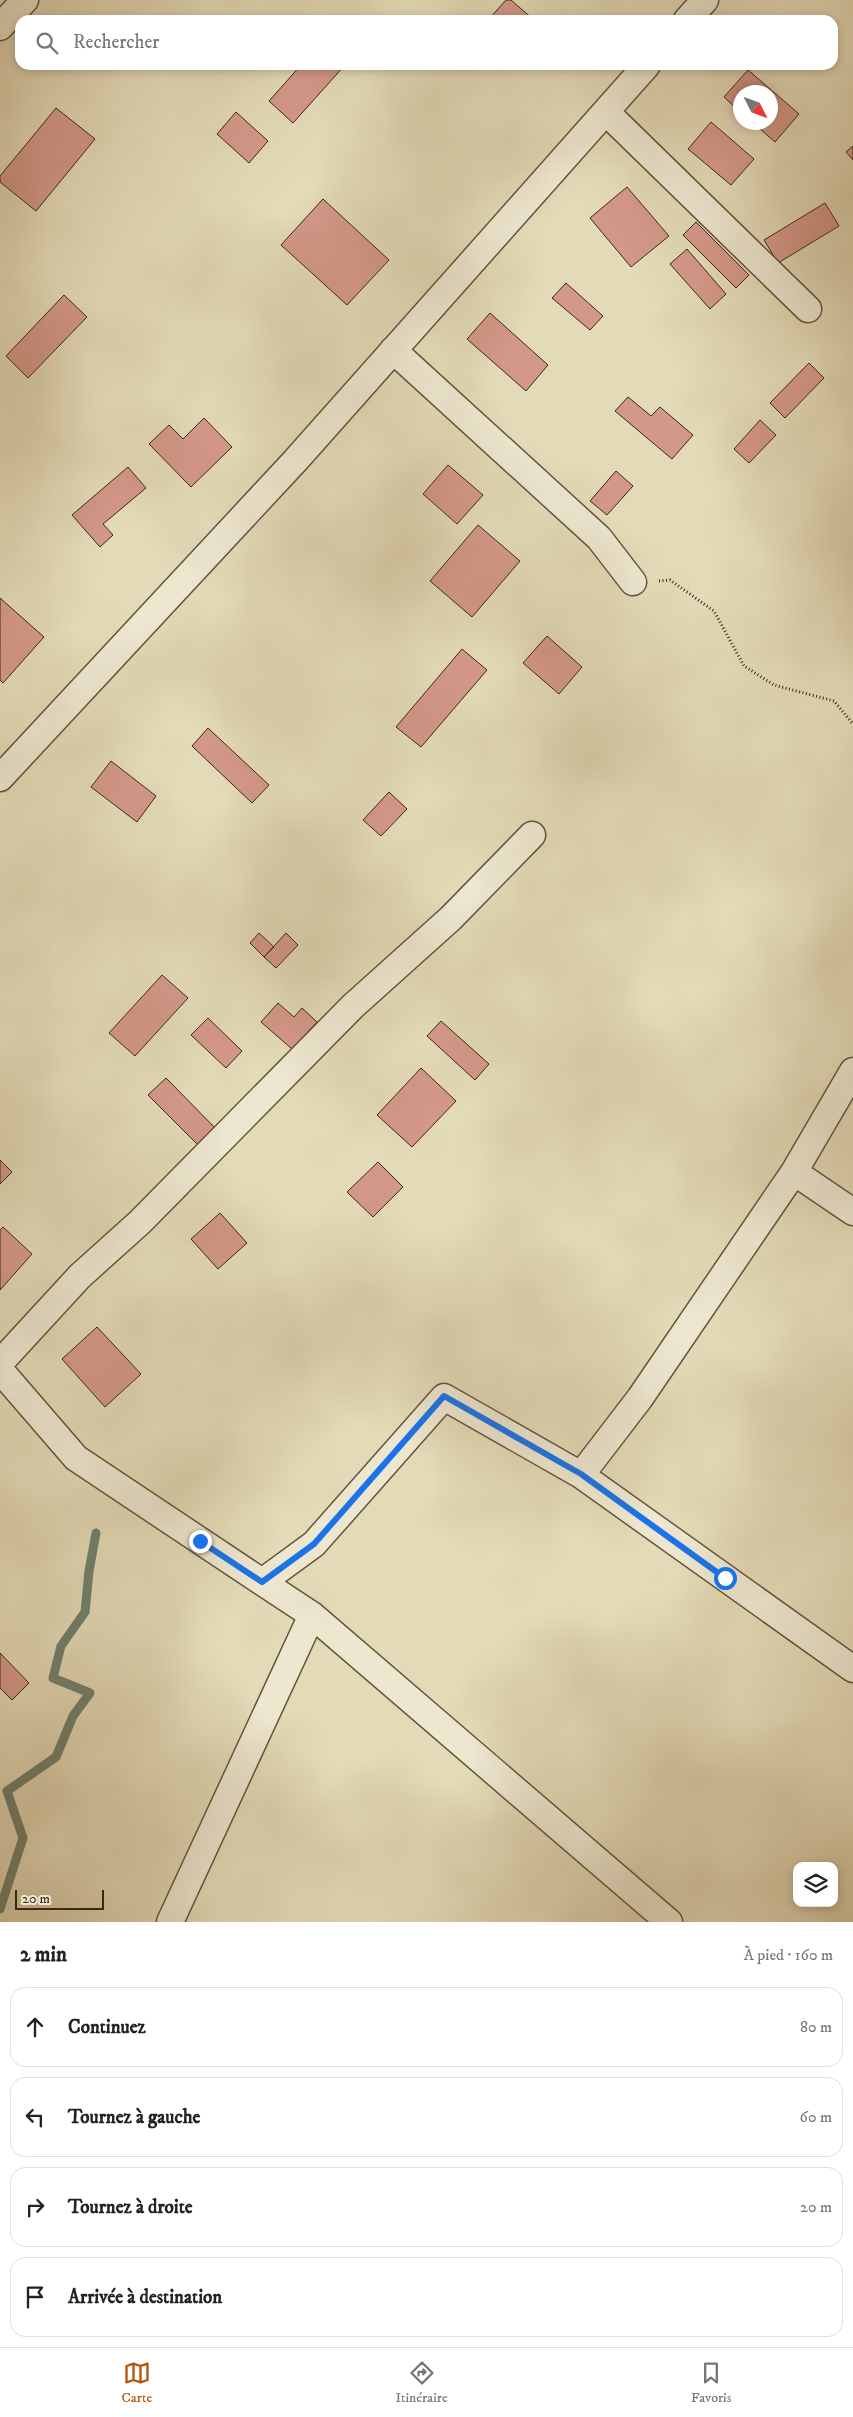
<!DOCTYPE html>
<html lang="fr">
<meta charset="utf-8">
<style>
:root{--surface:#fff;--page:#f2f2f2;--text:#222;--muted:#767676;--line:#e0e0e0;--accent:#b45309}
body{margin:0;font-family:"IM FELL DW Pica",serif;background:var(--page);color:var(--text)}
.controls{position:absolute;right:15px;bottom:15px;display:grid;overflow:hidden;border-radius:10px;box-shadow:0 2px 8px #0003}
.controls button{width:45px;height:45px;display:grid;place-items:center;padding:0;border:0;border-bottom:1px solid var(--line);background:var(--surface);color:var(--text);font:25px sans-serif}
.compass{position:absolute;left:733px;top:85px;width:45px;height:45px;border-radius:50%;background:var(--surface);box-shadow:0 2px 8px #0003;rotate:132deg}
.scale{position:absolute;left:15px;bottom:12px;width:89px;box-sizing:border-box;padding-left:5px;border:2px solid #3a2913;border-top:0;font-size:14px;line-height:18px;white-space:nowrap;color:#3a2913;-webkit-text-stroke:4px #ede7d0;paint-order:stroke}
.stop{position:absolute;width:15px;height:15px;margin:-11px;border:4px solid #1a73e8;border-radius:50%;background:#fff}
.stop.end{background:#1a73e8;border-color:#fff;box-shadow:0 1px 5px #0008}
.list{margin:0;padding:0;list-style:none}
h2{display:flex;justify-content:space-between;align-items:center;height:65px;margin:0;padding:0 20px;font-size:21px}
h2 small{font-size:16px;font-weight:400;color:var(--muted)}
.list li{display:grid;grid-template-columns:32px 1fr auto;gap:15px;align-items:center;box-sizing:border-box;height:80px;margin:0 10px 10px;padding:0 10px;border:1px solid var(--line);border-radius:15px}
.list b{display:block;font-size:19px;white-space:nowrap}
.list em{font-size:16px;font-style:normal;color:var(--muted)}
.icon{flex:none;width:28px;height:28px;fill:none;stroke:currentColor;stroke-width:2;stroke-linecap:round;stroke-linejoin:round}
.map{position:relative;flex:none;width:853px;height:1922px;overflow:hidden}
.search{position:absolute;background:var(--surface);box-shadow:0 2px 8px #0003;left:15px;right:15px;top:15px;height:55px;display:flex;align-items:center;gap:12px;box-sizing:border-box;padding:0 18px;border-radius:15px;color:var(--muted);font-size:19px}
.sheet{height:425px;background:var(--surface)}
nav{display:flex;justify-content:space-around;align-items:center;box-sizing:border-box;height:70px;border-top:1px solid var(--line);background:var(--surface);font-size:14px;color:var(--muted)}
nav a{display:grid;justify-items:center;gap:2px}
nav .on{color:var(--accent)}
.map>svg:first-child{display:block}
</style>
<div class="map">
<svg width="853" height="1922" viewBox="0 0 853 1922">
<rect width="100%" height="100%" fill="#e3dab7"/>
<filter id="stains"><feTurbulence type="fractalNoise" baseFrequency=".004" numOctaves="4"/><feColorMatrix values="0 0 0 0 .2 0 0 0 0 .09 0 0 0 0 .02 0 0 0 .5 -.17"/></filter>
<radialGradient id="worn" r=".72"><stop offset=".6" stop-color="#630" stop-opacity="0"/><stop offset="1" stop-color="#630" stop-opacity=".3"/></radialGradient>
<g fill="none" stroke-linecap="round" stroke-linejoin="round">
<path stroke="#71816f" stroke-width="9" d="M0 1909 23 1838 7 1791 56 1757 73 1716 90 1693 53 1678 61 1646 85 1612 89 1571 96 1533"/>
</g>
<path fill="#d49889" stroke="#3a2913" d="M506 0H511L534 20H488Z
M301 65H345L293 123 269 101Z
M748 70 799 114 775 142 752 122H770V92H740V112L724 97Z
M56 108 95 139 36 211 0 182V176Z
M236 112 268 141 249 163 217 134Z
M711 122 754 159 731 185 688 149Z
M853 146V160L846 152Z
M627 187 669 236 631 267 590 218Z
M323 199 389 260 347 305 281 245Z
M825 203 839 226 778 263 764 240Z
M696 222 749 275 736 288 683 235Z
M687 249 726 294 710 309 670 264Z
M566 283 603 316 590 330 552 298Z
M64 295 87 317 28 378 6 356Z
M490 313 548 365 526 391 467 339Z
M809 363 824 378 785 418 770 403Z
M628 397 651 416 660 407 693 435 672 459 615 411Z
M204 418 232 447 191 487 149 444 169 425 183 439Z
M760 420 776 435 749 463 734 449Z
M448 465 483 495 457 524 423 494Z
M128 467 146 488 103 524 113 535 100 547 72 515Z
M616 471 633 486 607 515 590 501Z
M478 525 520 561 472 617 430 581Z
M0 598 44 637 3 683 0 680Z
M547 636 582 667 559 694 523 663Z
M462 649 487 670 421 747 396 727Z
M208 728 269 785 252 803 192 746Z
M111 761 156 796 137 822 91 787Z
M389 792 407 809 381 836 363 820Z
M259 933 274 947 264 957 250 943Z
M286 933 298 945 276 968 264 957Z
M162 975 188 998 135 1056 109 1033Z
M278 1003 294 1017 302 1008 317 1022 292 1049 261 1022Z
M208 1018 242 1051 226 1068 191 1035Z
M441 1021 489 1064 475 1080 427 1036Z
M421 1068 456 1101 412 1147 377 1115Z
M166 1078 221 1134 204 1151 148 1095Z
M0 1160 12 1172 0 1184Z
M378 1162 403 1187 373 1217 347 1192Z
M220 1213 247 1243 218 1269 191 1239Z
M3 1227 32 1254 0 1290V1230Z
M97 1327 141 1374 105 1407 62 1359Z
M0 1653 29 1683 12 1700 0 1688Z"/>
<g fill="none" stroke-linecap="round" stroke-linejoin="round">
<g stroke="#64553c" stroke-width="29">
<path id="minor" d="M687 20 705 0
M0 27 25 0
M606 112 808 309
M393 350 599 538 633 582
M0 778 295 461 647 65
M794 1172 853 1212
M0 1363 80 1276 140 1222 353 1006 451 918 532 835
M0 1370 76 1458 262 1582 314 1544 444 1397 581 1475 640 1398 794 1172 853 1071
M581 1475 853 1669
M262 1582 312 1615 669 1922
M170 1922 312 1615"/>
</g>
<path stroke="#3a2913" stroke-width="3" stroke-dasharray="1 2.5" stroke-linecap="butt" d="M659 581 670 580 714 611 744 666 774 685 834 701 853 724"/>
<use href="#minor" stroke="#ede7d0" stroke-width="26"/>
</g>
<g fill="none" stroke-linecap="round" stroke-linejoin="round">
<path stroke="#1a73e8" stroke-width="6" d="M200 1541 262 1582 314 1544 444 1396 581 1474 725 1578"/>
</g>
<rect width="100%" height="100%" filter="url(#stains)"/>
<rect width="100%" height="100%" fill="url(#worn)"/>
</svg>
<div class="controls">
<button><svg class="icon" aria-label="layers" viewBox="0 0 24 24"><path d="M12 4l9 5-9 5-9-5zM3 14l9 5 9-5"/></svg></button>
</div>
<svg class="compass" viewBox="-18 -18 36 36"><path d="M0-13l5 13h-10z" fill="#e53935"/><path d="M0 13l5-13h-10z" fill="#767676"/></svg>
<div class="scale">20 m</div>
<div class="stop" style="left:725px;top:1578px"></div>
<div class="stop end" style="left:200px;top:1541px"></div>
<div class="search"><svg class="icon" aria-label="search" viewBox="0 0 24 24"><circle cx="10" cy="10" r="6"/><path d="M15 15l6 6"/></svg>Rechercher</div>
</div>
<section class="sheet">
<h2>2 min<small>À pied · 160 m</small></h2>
<ul class="list">
<li><svg class="icon" aria-label="ahead" viewBox="0 0 24 24"><path d="M12 20V5M6 11l6-6 6 6"/></svg><div><b>Continuez</b></div><em>80 m</em></li>
<li><svg class="icon" aria-label="left" viewBox="0 0 24 24"><path d="M17 20v-9H6M10 6l-5 5 5 5"/></svg><div><b>Tournez à gauche</b></div><em>60 m</em></li>
<li><svg class="icon" aria-label="right" viewBox="0 0 24 24"><path d="M7 20v-9h11M14 6l5 5-5 5"/></svg><div><b>Tournez à droite</b></div><em>20 m</em></li>
<li><svg class="icon" aria-label="arrive" viewBox="0 0 24 24"><path d="M6 21V4h12l-3 4 3 4H6"/></svg><div><b>Arrivée à destination</b></div></li>
</ul>
</section>
<nav>
<a class="on"><svg class="icon" aria-label="map" viewBox="0 0 24 24"><path d="M3 6l6-2 6 2 6-2v14l-6 2-6-2-6 2zM9 4v14M15 6v14"/></svg>Carte</a>
<a><svg class="icon" aria-label="directions" viewBox="0 0 24 24"><path d="M12 3l9 9-9 9-9-9zM9 14v-3h6M13 9l2 2-2 2"/></svg>Itinéraire</a>
<a><svg class="icon" aria-label="saved" viewBox="0 0 24 24"><path d="M7 4h10v16l-5-4-5 4z"/></svg>Favoris</a>
</nav>
